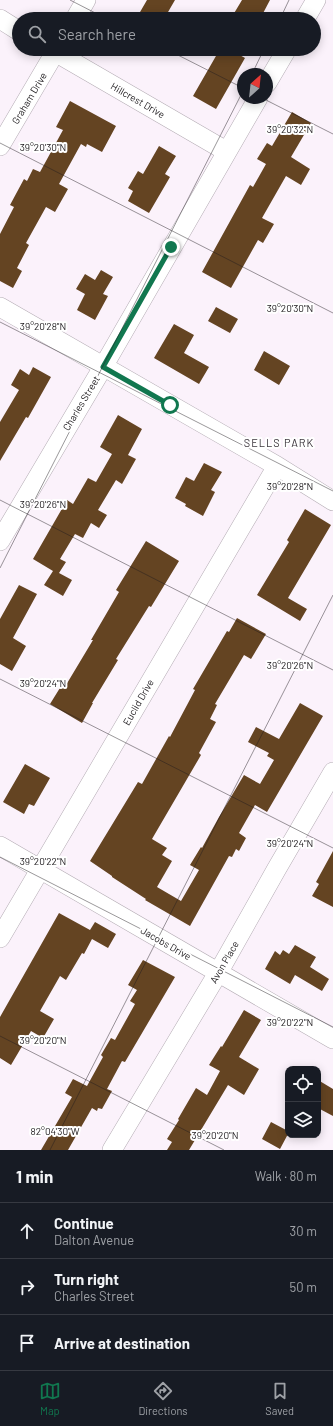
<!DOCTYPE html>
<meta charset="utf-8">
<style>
:root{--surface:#171b24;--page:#20242c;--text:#f1f3f6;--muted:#9ea1a6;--line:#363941;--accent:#11774f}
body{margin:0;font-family:Barlow,sans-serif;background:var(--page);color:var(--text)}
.controls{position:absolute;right:12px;bottom:12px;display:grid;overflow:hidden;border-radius:8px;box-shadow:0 2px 10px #0003}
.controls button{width:36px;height:36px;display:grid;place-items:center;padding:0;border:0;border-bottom:1px solid var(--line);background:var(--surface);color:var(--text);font:20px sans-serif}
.compass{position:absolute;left:237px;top:68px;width:36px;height:36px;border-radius:50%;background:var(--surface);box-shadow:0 2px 10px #0003;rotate:27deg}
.stop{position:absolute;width:12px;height:12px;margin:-9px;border:3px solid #11774f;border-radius:50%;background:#fff}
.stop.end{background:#11774f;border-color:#fff;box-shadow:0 1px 4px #0008}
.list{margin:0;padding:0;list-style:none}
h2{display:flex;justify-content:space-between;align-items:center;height:52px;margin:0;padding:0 16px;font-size:17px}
h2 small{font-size:13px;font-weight:400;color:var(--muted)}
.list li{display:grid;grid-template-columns:26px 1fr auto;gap:12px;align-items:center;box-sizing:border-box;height:56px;padding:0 16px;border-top:1px solid var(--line)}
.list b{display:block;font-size:15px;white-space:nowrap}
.list p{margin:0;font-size:13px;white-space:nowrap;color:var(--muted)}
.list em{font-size:13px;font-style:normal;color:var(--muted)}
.icon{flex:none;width:22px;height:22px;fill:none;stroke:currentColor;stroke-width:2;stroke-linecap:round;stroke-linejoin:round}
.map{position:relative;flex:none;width:333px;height:1150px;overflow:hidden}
.search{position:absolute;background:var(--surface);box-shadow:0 2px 10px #0003;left:12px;right:12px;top:12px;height:44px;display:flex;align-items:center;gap:10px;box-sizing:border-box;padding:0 14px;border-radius:22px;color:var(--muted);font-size:15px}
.sheet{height:220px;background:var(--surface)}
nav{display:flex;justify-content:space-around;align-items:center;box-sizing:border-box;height:56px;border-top:1px solid var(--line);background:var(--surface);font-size:11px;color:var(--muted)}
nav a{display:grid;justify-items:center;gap:2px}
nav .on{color:var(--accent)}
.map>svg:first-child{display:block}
</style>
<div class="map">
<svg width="333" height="1150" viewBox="0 0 333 1150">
<rect width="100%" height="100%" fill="#fbf2fb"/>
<path fill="#644422" d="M147 0H175L164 19H136Z
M242 0H270L260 19H241L233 15Z
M220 49H229L245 58 216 109 193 96Z
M70 101 116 126 102 152 87 144 86 147 81 144 59 184 68 189 55 212 46 207 26 243 29 245 17 268 22 271 13 288 0 281V234L14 207 10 205 24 179 27 181 33 169 40 172 63 130 56 127Z
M292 112 311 123 291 157 310 169 301 185 286 176 262 218 274 224 263 243 258 240 231 288 202 272 250 185 253 187 266 164 257 159 267 143 272 146Z
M159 146 176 156 165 174 170 177 149 213 128 201 133 191 128 188 138 171 143 174Z
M101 270 113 277 103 294 108 296 95 320 77 310 85 294 76 289 85 274 95 280Z
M216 307 238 319 230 333 208 321Z
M174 324 194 335 184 353 209 367 199 384 154 358Z
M264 351 290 366 279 385 254 370Z
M33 367 51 377 28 418 26 417 0 461V422L19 390 11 385 20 369 29 375Z
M118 415 142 429 128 455 136 459 122 484 116 480 98 510 107 515 99 528 91 523 83 538 75 534 60 559 66 562 59 573 72 580 63 596 44 585 53 571 33 559 67 500 73 504 88 478 96 482 112 454 100 447Z
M204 463 222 472 211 490 215 492 203 516 185 506 186 504 175 498 186 477 194 481Z
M305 509 331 525 288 598 307 609 300 621 257 595 289 542 287 540Z
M146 541 179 561 151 607 149 606 116 659 118 660 92 703H93L82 723 50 704 63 683 66 685 93 640H91L119 592 116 590Z
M19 585 37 594 13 638 26 646 12 671 0 664V619Z
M237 618 266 634 251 659 244 655 215 704 217 705 210 719 216 722 199 753 201 755 152 839 167 848 162 855 172 861 157 887 181 901 199 870 190 865 201 847 202 848 219 817 244 775 260 784 274 760 267 756 269 753 248 742 256 727 279 739 300 703 323 716 267 812 255 805 239 833 246 838 239 851 236 849 232 857 229 856 190 926 145 900 146 899 112 877V876L90 861 138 782 142 784 169 736 170 737 195 690 193 689 227 631 229 632Z
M25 764 50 778 34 806 29 804 24 814 3 802Z
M333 851V907L312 896 319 884 316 882Z
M59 913 90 930 95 922 116 934 108 948 92 939 84 954 82 953 66 980 60 976 40 1011 54 1019 43 1038 31 1031 11 1065 0 1058V1017Z
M295 945 316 957 310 967 329 979 322 991 295 975 290 984 265 969 275 951 280 955 283 950 289 954Z
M143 960 175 977 125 1062 122 1061 107 1089 112 1091 102 1109 98 1108 97 1111 92 1108 68 1150H41L72 1097 65 1093 73 1079 87 1086 103 1057 101 1055 111 1038 115 1040 135 1004 130 1001 137 990 128 985Z
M244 1010 261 1020 239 1057 259 1069 244 1095 228 1085 189 1150H167L172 1142 167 1139 179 1120 178 1119 196 1088 207 1095 220 1071 209 1065 221 1046 222 1047Z
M318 1080 333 1089V1116L318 1108Z
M271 1122 288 1131V1134L280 1149 262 1139Z"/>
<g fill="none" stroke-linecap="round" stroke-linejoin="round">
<g stroke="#b4acb4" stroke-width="20">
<path id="minor" d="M0 19 19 31
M75 19 86 0
M305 19 316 0
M50 49 226 151
M267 83 287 49
M0 146 57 49
M0 307 277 466 333 501
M0 541 103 367 258 98
M0 846 333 1039
M0 938 277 466
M112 1150 218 973 276 870 333 772"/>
</g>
<use href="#minor" stroke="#fff" stroke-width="19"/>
</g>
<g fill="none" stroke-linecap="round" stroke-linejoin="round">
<path stroke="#11774f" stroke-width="5" d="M170 405 103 367 171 247"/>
</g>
<path fill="none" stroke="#1e1b1e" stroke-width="1" stroke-opacity="0.45" d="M70 0 107 19M280 19 289 0M166 49 243 88M252 74 264 49M262 98 333 134M0 143 333 313M0 322 333 491M0 500 333 670M0 568 243 91M0 679 333 848M0 857 333 1027M0 1036 224 1150M50 1150 333 595"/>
<g text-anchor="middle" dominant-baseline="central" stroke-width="4" stroke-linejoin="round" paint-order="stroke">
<g font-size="10" fill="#1e1b1e" stroke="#fff">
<text transform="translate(29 98) rotate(-59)">Graham Drive</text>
<text transform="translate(138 100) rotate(30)">Hillcrest Drive</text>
<text transform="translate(81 403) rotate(-59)">Charles Street</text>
<text transform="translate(138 702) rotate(-60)">Euclid Drive</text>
<text transform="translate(166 943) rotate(30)">Jacobs Drive</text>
<text transform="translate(224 962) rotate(-60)">Avon Place</text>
</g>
<g font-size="11" letter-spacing="1" fill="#3d373e" stroke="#fff">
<text x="279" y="442">SELLS PARK</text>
</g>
</g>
<g font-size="10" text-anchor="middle" fill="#1e1b1e" stroke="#fff" stroke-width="4" stroke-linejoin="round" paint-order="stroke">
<text x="290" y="133">39°20'32"N</text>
<text x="43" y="151">39°20'30"N</text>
<text x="290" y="312">39°20'30"N</text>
<text x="43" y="330">39°20'28"N</text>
<text x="290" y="490">39°20'28"N</text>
<text x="43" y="508">39°20'26"N</text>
<text x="290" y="669">39°20'26"N</text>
<text x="43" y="687">39°20'24"N</text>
<text x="290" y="847">39°20'24"N</text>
<text x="43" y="865">39°20'22"N</text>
<text x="290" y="1026">39°20'22"N</text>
<text x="43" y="1044">39°20'20"N</text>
<text x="55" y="1135">82°04'30"W</text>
<text x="215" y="1139">39°20'20"N</text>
</g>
</svg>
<div class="controls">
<button><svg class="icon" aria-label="locate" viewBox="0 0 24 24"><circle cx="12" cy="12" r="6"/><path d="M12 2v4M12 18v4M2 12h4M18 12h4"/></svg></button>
<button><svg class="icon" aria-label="layers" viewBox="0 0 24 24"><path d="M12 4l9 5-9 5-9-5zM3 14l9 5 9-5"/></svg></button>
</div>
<svg class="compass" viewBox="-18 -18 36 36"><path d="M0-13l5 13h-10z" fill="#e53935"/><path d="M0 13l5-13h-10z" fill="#9ea1a6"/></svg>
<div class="stop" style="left:170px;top:405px"></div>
<div class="stop end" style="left:171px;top:247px"></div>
<div class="search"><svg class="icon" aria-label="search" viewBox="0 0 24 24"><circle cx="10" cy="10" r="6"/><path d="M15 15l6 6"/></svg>Search here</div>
</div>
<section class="sheet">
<h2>1 min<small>Walk · 80 m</small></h2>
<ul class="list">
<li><svg class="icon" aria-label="ahead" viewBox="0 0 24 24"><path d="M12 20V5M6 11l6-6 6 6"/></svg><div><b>Continue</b><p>Dalton Avenue</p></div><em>30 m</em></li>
<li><svg class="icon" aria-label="right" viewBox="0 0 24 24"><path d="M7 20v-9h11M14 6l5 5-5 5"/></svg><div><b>Turn right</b><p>Charles Street</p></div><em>50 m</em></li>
<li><svg class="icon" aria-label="arrive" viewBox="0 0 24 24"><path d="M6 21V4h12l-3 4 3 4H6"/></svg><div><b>Arrive at destination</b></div></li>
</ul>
</section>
<nav>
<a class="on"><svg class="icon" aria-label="map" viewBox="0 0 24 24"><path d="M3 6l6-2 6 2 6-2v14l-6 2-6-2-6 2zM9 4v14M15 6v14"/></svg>Map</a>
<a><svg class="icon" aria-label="directions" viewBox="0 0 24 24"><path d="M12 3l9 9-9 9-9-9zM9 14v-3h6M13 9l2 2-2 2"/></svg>Directions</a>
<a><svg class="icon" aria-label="saved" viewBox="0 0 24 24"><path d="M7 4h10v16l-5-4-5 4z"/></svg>Saved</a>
</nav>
